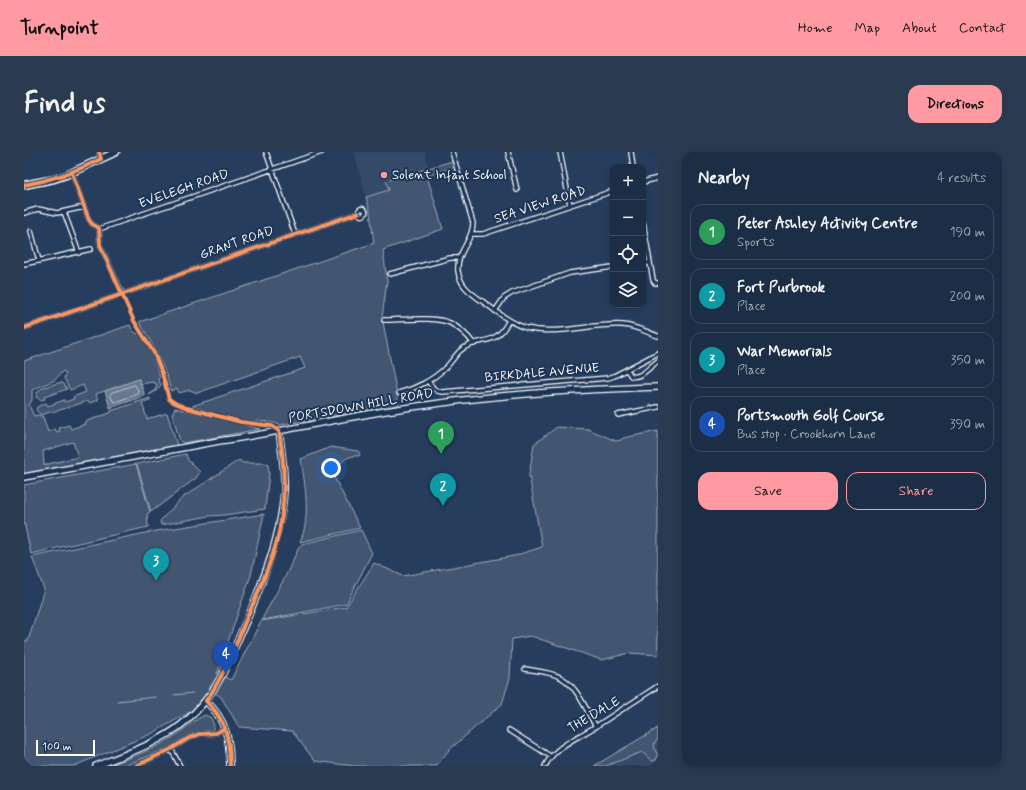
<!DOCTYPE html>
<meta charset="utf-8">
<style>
:root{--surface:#1c2e46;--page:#293a51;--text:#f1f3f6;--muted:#a0a8b3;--line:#3a4a5f;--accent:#ff9aa2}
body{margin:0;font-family:Mynerve,sans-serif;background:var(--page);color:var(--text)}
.controls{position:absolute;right:12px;top:12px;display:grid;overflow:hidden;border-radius:8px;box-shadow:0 2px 6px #0003}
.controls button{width:36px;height:36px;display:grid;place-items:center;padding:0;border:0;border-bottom:1px solid var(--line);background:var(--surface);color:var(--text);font:20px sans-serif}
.scale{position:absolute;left:12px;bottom:10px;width:59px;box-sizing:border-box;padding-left:4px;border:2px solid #fff;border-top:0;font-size:11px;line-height:14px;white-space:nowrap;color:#fff;-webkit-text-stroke:3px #1d3557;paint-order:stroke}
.you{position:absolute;left:307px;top:316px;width:14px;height:14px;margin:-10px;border:3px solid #fff;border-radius:50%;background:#1a73e8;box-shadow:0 0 0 6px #1a73e833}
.badge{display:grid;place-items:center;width:26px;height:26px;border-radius:50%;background:var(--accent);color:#fff;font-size:13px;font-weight:700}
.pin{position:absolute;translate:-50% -33px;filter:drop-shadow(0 1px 2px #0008)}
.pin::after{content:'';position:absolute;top:21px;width:14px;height:12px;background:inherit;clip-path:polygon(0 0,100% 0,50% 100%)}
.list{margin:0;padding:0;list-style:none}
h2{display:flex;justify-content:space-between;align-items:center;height:52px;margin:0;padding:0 16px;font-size:17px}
h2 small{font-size:13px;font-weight:400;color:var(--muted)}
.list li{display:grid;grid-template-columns:26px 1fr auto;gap:12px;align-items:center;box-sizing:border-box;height:56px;margin:0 8px 8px;padding:0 8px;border:1px solid var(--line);border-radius:12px}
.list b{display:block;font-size:15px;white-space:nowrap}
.list p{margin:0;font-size:13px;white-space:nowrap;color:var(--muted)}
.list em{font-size:13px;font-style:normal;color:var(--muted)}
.actions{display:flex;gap:8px;padding:12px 16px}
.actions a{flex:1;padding:9px 0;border:1px solid var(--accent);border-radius:12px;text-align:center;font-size:14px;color:var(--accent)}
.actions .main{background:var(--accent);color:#111}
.icon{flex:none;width:22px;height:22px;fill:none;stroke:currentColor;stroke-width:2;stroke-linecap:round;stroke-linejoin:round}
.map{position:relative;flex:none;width:634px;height:614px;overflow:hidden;border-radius:12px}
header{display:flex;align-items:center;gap:24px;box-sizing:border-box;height:56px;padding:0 20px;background:var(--accent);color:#111}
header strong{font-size:19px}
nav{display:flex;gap:22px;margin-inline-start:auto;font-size:14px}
.intro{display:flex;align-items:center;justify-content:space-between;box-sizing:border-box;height:96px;padding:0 24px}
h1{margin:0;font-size:28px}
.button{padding:10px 18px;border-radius:12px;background:var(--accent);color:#111;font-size:14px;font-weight:700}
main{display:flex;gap:24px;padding:0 24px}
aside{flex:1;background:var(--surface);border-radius:12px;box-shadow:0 2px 6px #0003}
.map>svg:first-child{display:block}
</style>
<header>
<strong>Turnpoint</strong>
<nav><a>Home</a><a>Map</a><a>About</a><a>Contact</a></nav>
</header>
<div class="intro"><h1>Find us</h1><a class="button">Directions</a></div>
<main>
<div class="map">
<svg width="634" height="614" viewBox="0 0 634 614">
<rect width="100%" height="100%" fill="#263d5e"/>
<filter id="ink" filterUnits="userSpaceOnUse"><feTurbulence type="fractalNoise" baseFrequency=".025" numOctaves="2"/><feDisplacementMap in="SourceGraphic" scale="8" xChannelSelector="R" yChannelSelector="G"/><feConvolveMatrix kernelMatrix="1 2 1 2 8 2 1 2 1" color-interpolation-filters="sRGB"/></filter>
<g filter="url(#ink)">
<path fill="#344a68" d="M330 0H401L405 17 363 29 365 38 342 45Z
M634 576V614H570Z"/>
<path fill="#425672" stroke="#a0aab8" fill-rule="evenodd" d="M428 9 430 15 403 24 419 77 359 98 363 129 358 165 375 253 256 273C245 268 232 270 219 268 202 265 185 259 168 254L281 216 276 205 173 241 166 238 155 241 153 236 147 239C140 213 130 193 115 170L350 91 346 60 342 45 365 38 362 29Z
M106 173 108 178 113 182 115 181 128 203 136 225 134 227 137 233 132 239 125 243 131 238 133 232 128 230 117 232 115 227 72 242 74 248 65 251 64 249 30 260 29 259 17 263 12 258 13 255 22 251 24 254 40 248 41 250 50 247 49 245 62 240 59 233 46 238 40 226 42 221 39 219 31 228 8 238V248L5 253 10 264 14 263 19 265 24 280 31 277 33 280 36 279 35 276 45 273 47 277 61 272 60 270 86 261 87 259 126 246V248L118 251 123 267 143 261 153 293 0 322V209ZM49 290 54 305 20 313 19 299Z
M34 231H39L43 237 20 245 21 247 17 248 12 245C12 235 26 234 34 231Z
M151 256 236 277 159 291 156 289 148 262Z
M533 275 564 277 592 289 597 288 599 286 634 279V435L633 436 634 503 605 501 578 508 507 484 488 487 486 526 478 552 425 598 412 614H330L291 609 268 579 215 575 197 545 187 538 173 556 127 582 50 614H0V489H4L20 437 8 405 126 380 240 362 227 423 193 522 207 528 237 469 322 455 350 411 379 424 490 404 518 395 505 323 510 292Z
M307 295 334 299 336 302 335 304C326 303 320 307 315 313V319L309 323 336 376 276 390C287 366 281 333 277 307Z
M162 302 164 308 176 320 172 326 127 360 113 312Z
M215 308 219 311H242L244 313 245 321 241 357 200 363 185 364 137 373 136 369 158 346Z
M112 312 126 360 123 362 124 375 7 402 0 370V333Z
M337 378 348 401 322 452 239 468V465L261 425 275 395 278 392Z
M181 563 187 566 190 574 188 579 166 584 144 596 100 614H84C107 605 132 597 152 583 162 576 170 568 181 563Z
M634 576V587L630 592 631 598 634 603 632 608 628 609 618 600 582 614H570Z"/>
<path fill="#67788e" stroke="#a4aebb" d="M115 227 121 244 86 256 81 239Z"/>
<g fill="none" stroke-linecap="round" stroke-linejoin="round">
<path stroke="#c2c9d2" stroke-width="1" d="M111 233 115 240 114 242 91 250 89 249 86 243 87 241Z"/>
<path stroke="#a4aebb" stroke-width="1" d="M150 543 169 541
M93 549 132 545"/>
<g stroke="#fff" stroke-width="6">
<path id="street" d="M75 0 77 7
M242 0 271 82
M428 0 449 71C449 89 432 100 434 119 436 134 447 141 458 149 472 159 486 171 502 176 534 184 567 171 599 173 611 174 623 180 634 184
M484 0 493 38
M536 0 546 53
M607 0 609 15
M48 21 65 68 68 72 75 76
M619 30 634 26
M334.5 60a3.5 3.5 0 1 1 7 0a3.5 3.5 0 1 1-7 0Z
M40 60 55 101
M0 61 14 57 33 61 60 55
M619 70 629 128 631 131H634
M75 76H78L298 0
M75 76 76 93 98 141
M7 79 15 109
M448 82H459L589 39
M619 111H626
M0 112 67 97
M366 122 426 106H435
M471 159 480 146 488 141 546 121 589 115
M360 168C378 168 411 164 426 171 436 176 444 184 450 192
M0 176 334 61
M603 218 607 224C617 227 626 214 634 209
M404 229C408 235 410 239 418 240L584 226 590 224 634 201
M375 241C391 237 409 228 421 216 427 211 431 203 437 198 456 183 471 197 485 168
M594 263 634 255
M501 517C513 519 528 520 538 526 554 536 563 559 572 575
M485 578 526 604
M147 597 156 614
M112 614 147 597 165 586 176 582 192 581 201 576
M521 614C532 593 554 586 574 573 594 560 614 547 634 534"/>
</g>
<g stroke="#fff" stroke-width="8">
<path id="secondary" d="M0 325 195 289C253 281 310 267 368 258 395 254 422 250 449 247 511 240 572 237 634 235
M182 549C202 568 206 587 206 614
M72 614C130 591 167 580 198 523 208 504 215 484 224 465 241 424 257 384 260 339 261 319 258 299 255 279"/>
</g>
<g stroke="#fff" stroke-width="9">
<path id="primary" d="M0 33 30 27 42 23 92 0"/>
</g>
<use href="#street" stroke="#1d3557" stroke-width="3.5"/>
<use href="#secondary" stroke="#1d3557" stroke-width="5.5"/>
<use href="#primary" stroke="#1d3557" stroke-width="6"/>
<g stroke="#1d3557" stroke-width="6">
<path id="cycleway" d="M48 21 65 68 68 72 75 76 76 93 110 169 130 201 138 221 145 247 151 251 163 256 217 270 248 274 255 279C262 319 262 363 249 402 241 425 231 448 221 470 210 498 199 525 182 549 202 568 206 587 206 614
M0 33C29 28 51 20 77 7L75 0
M0 176 334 61
M112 614 147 597 165 586 176 582 192 581 201 576"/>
</g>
<use href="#cycleway" stroke="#f99763" stroke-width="4"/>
</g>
</g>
<circle fill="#ff9aa2" stroke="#1d3557" stroke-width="1.5" cx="360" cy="23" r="4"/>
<g text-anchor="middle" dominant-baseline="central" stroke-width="4" stroke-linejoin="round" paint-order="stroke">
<g font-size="13" fill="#fff" stroke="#1d3557" text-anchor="start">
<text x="368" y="23">Solent Infant School</text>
</g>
<g font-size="13" fill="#fff" stroke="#1d3557">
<text transform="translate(160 37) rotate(-19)">EVELEGH ROAD</text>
<text transform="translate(516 53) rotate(-18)">SEA VIEW ROAD</text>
<text transform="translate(213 91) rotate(-19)">GRANT ROAD</text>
<text transform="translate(518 221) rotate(-5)">BIRKDALE AVENUE</text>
<text transform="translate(337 254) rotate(-10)">PORTSDOWN HILL ROAD</text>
<text transform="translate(570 563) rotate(-31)">THE DALE</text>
</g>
</g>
</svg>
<div class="controls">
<button>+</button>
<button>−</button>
<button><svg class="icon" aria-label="locate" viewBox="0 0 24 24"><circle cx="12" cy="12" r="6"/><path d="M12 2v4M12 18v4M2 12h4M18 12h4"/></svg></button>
<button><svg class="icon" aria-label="layers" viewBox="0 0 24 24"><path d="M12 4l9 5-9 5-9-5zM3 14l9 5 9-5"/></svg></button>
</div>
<div class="scale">100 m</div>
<div class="you"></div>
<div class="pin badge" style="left:417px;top:302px;background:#2e9e5b">1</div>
<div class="pin badge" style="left:419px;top:354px;background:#0f9aa8">2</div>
<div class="pin badge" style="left:132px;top:429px;background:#0f9aa8">3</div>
<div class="pin badge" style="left:202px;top:522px;background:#1a4fb4">4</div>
</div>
<aside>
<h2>Nearby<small>4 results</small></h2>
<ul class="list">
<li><span class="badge" style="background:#2e9e5b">1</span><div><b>Peter Ashley Activity Centre</b><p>Sports</p></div><em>190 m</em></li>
<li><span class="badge" style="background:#0f9aa8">2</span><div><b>Fort Purbrook</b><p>Place</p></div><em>200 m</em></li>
<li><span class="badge" style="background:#0f9aa8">3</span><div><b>War Memorials</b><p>Place</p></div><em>350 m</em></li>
<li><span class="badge" style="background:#1a4fb4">4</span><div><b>Portsmouth Golf Course</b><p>Bus stop · Crookhorn Lane</p></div><em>390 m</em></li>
</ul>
<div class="actions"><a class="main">Save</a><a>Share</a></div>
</aside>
</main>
